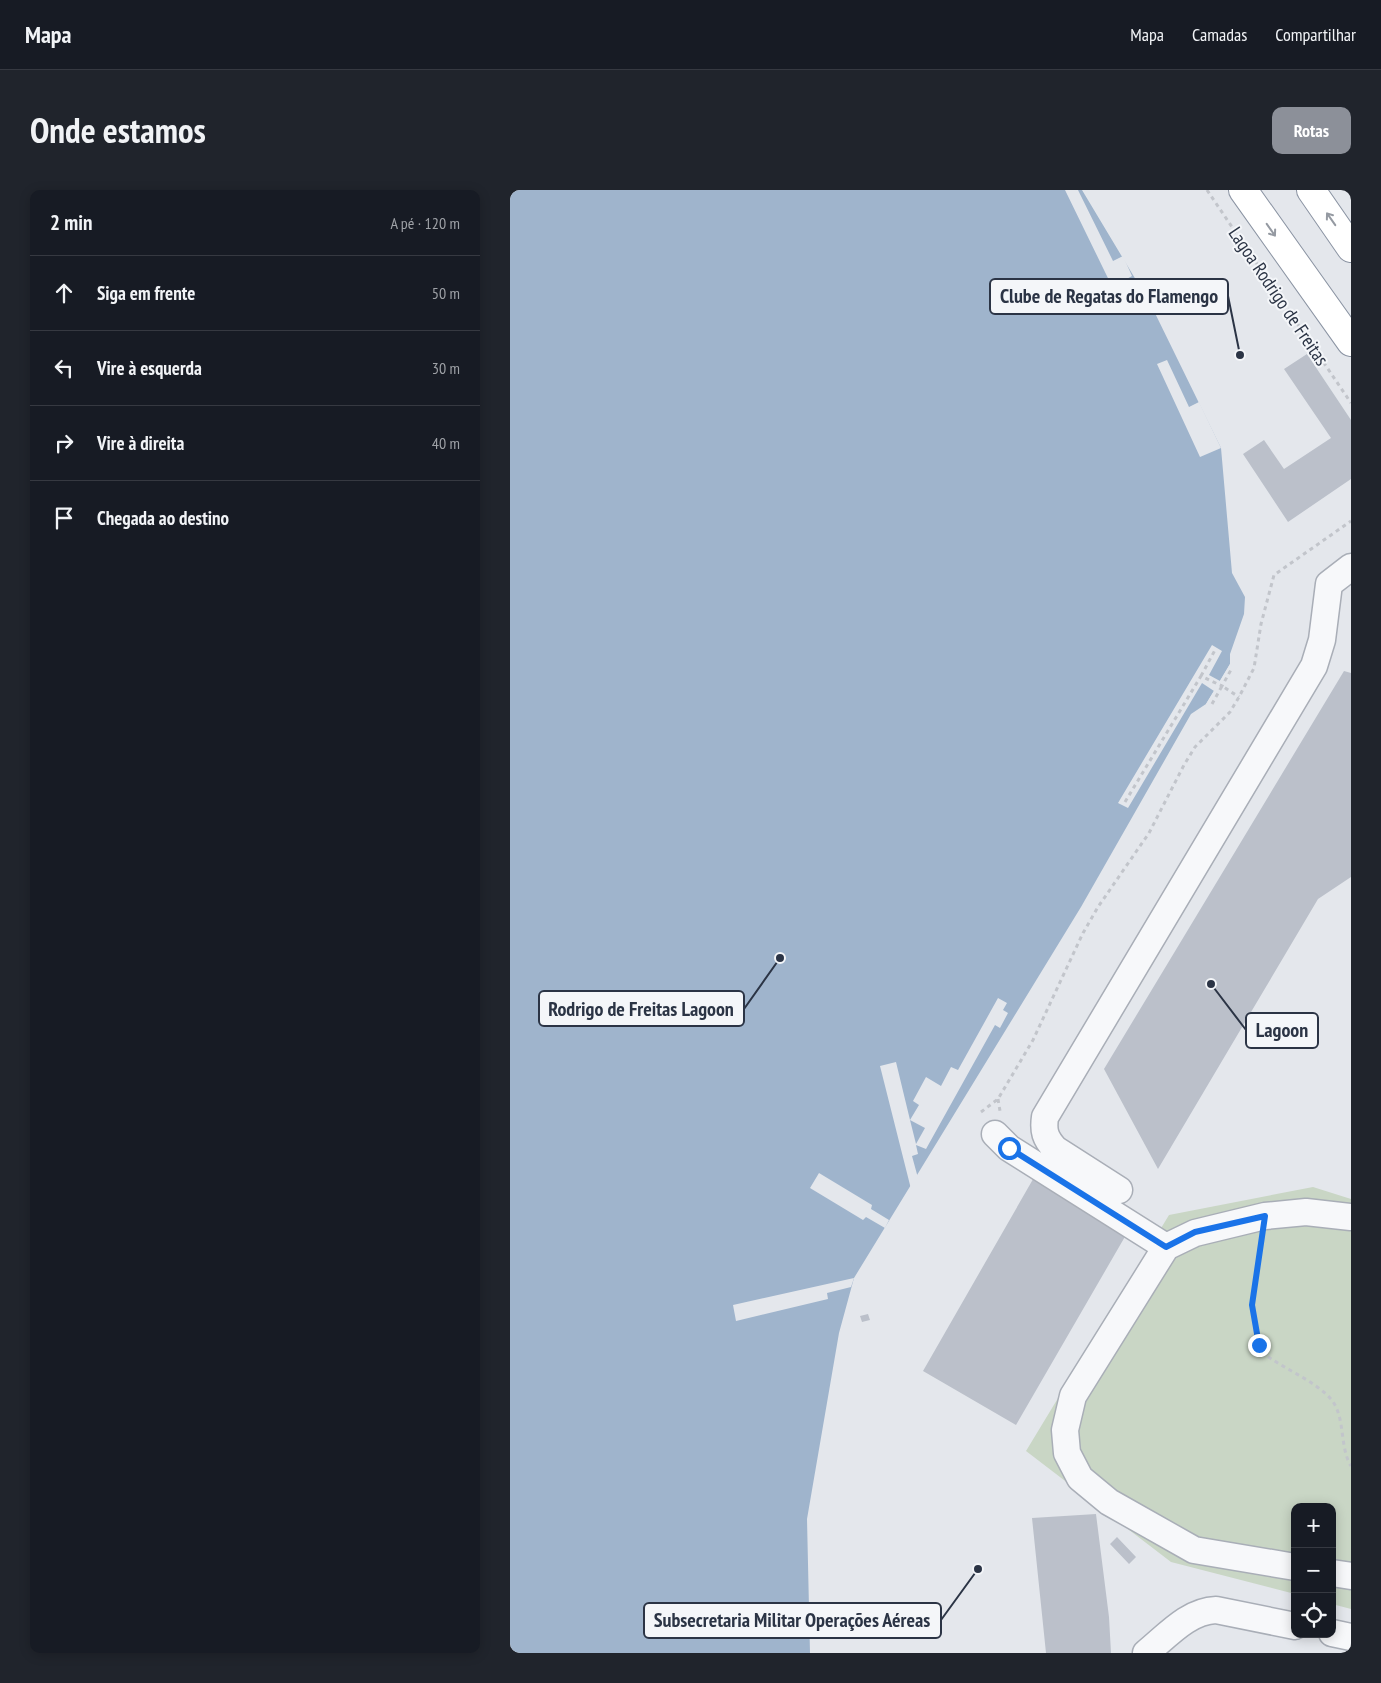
<!DOCTYPE html>
<html lang="pt">
<meta charset="utf-8">
<style>
:root{--surface:#171b24;--page:#20242c;--text:#f1f3f6;--muted:#9ea1a6;--line:#363941;--accent:#8c9099}
body{margin:0;font-family:"PT Sans Narrow",sans-serif;background:var(--page);color:var(--text)}
.controls{position:absolute;right:15px;bottom:15px;display:grid;overflow:hidden;border-radius:10px;box-shadow:0 2px 12px #0003}
.controls button{width:45px;height:45px;display:grid;place-items:center;padding:0;border:0;border-bottom:1px solid var(--line);background:var(--surface);color:var(--text);font:25px sans-serif}
.stop{position:absolute;width:15px;height:15px;margin:-11px;border:4px solid #1a73e8;border-radius:50%;background:#fff}
.stop.end{background:#1a73e8;border-color:#fff;box-shadow:0 1px 5px #0008}
.list{margin:0;padding:0;list-style:none}
h2{display:flex;justify-content:space-between;align-items:center;height:65px;margin:0;padding:0 20px;font-size:21px}
h2 small{font-size:16px;font-weight:400;color:var(--muted)}
.list li{display:grid;grid-template-columns:32px 1fr auto;gap:15px;align-items:center;box-sizing:border-box;height:75px;padding:0 20px;border-top:1px solid var(--line)}
.list b{display:block;font-size:19px;white-space:nowrap}
.list em{font-size:16px;font-style:normal;color:var(--muted)}
.icon{flex:none;width:28px;height:28px;fill:none;stroke:currentColor;stroke-width:2;stroke-linecap:round;stroke-linejoin:round}
.map{position:relative;flex:none;width:841px;height:1463px;overflow:hidden;border-radius:10px}
header{display:flex;align-items:center;gap:30px;box-sizing:border-box;height:70px;padding:0 25px;background:var(--surface);border-bottom:1px solid var(--line)}
header strong{font-size:24px}
nav{display:flex;gap:28px;margin-inline-start:auto;font-size:18px}
.intro{display:flex;align-items:center;justify-content:space-between;box-sizing:border-box;height:120px;padding:0 30px}
h1{margin:0;font-size:35px}
.button{padding:12px 22px;border-radius:10px;background:var(--accent);color:#fff;font-size:18px;font-weight:700}
main{display:flex;gap:30px;padding:0 30px}
aside{flex:1;background:var(--surface);border-radius:10px;box-shadow:0 2px 12px #0003}
.map>svg:first-child{display:block}
</style>
<header>
<strong>Mapa</strong>
<nav><a>Mapa</a><a>Camadas</a><a>Compartilhar</a></nav>
</header>
<div class="intro"><h1>Onde estamos</h1><a class="button">Rotas</a></div>
<main>
<aside>
<h2>2 min<small>A pé · 120 m</small></h2>
<ul class="list">
<li><svg class="icon" aria-label="ahead" viewBox="0 0 24 24"><path d="M12 20V5M6 11l6-6 6 6"/></svg><div><b>Siga em frente</b></div><em>50 m</em></li>
<li><svg class="icon" aria-label="left" viewBox="0 0 24 24"><path d="M17 20v-9H6M10 6l-5 5 5 5"/></svg><div><b>Vire à esquerda</b></div><em>30 m</em></li>
<li><svg class="icon" aria-label="right" viewBox="0 0 24 24"><path d="M7 20v-9h11M14 6l5 5-5 5"/></svg><div><b>Vire à direita</b></div><em>40 m</em></li>
<li><svg class="icon" aria-label="arrive" viewBox="0 0 24 24"><path d="M6 21V4h12l-3 4 3 4H6"/></svg><div><b>Chegada ao destino</b></div></li>
</ul>
</aside>
<div class="map">
<svg width="841" height="1463" viewBox="0 0 841 1463">
<rect width="100%" height="100%" fill="#e4e7ec"/>
<path fill="#c9d6c5" d="M803 997 841 1009V1419L822 1414V1317H785V1404L661 1372 516 1261 659 1025Z"/>
<path fill="#9fb4cc" d="M0 0H572L641 115 711 258 722 383 735 407 734 424 720 464V474L696 514 681 524 571 717 344 1088 329 1143 297 1329 300 1463H0Z"/>
<path fill="#e4e7ec" fill-rule="evenodd" d="M555 0H568L603 71 613 66 622 86 613 91 625 115 614 121Z
M657 170 679 217 689 212 711 258 690 267 647 174Z
M702 455 712 461 699 485 710 491 720 474 722 475 699 515 696 514 704 501 692 493 618 618 608 613Z
M488 808 497 813 493 820 498 823 490 838 485 835 416 959 406 955 408 964 402 966 408 988 401 999 370 876 386 872 400 930 409 915 403 911 416 887 431 896 441 877 448 880ZM400 930 415 938 406 954Z
M309 983 362 1015 361 1019 379 1030 375 1038 356 1027 353 1030 300 998Z
M344 1088 341 1097 317 1103 318 1109 226 1131 223 1115Z"/>
<path fill="#bbc0ca" d="M797 164 841 230V289L778 332 733 264 754 250 774 279 821 248 774 179Z
M834 481 841 483V687L808 709 648 979 594 879Z
M526 984 620 1038 506 1235 413 1181Z
M358 1124 360 1130 352 1132 350 1126Z
M586 1324 599 1427 601 1463H536L522 1328Z
M607 1347 626 1367 619 1374 600 1354Z"/>
<g fill="none" stroke-linecap="round" stroke-linejoin="round">
<g stroke="#a9aeb7" stroke-width="29">
<path id="minor" d="M485 944 499 958 656 1057
M609 1000 545 959C535 948 533 941 535 927L804 476 812 450 819 394 841 377
M785 1377 684 1360 599 1312 570 1288 557 1263 555 1240 563 1206 656 1057 685 1043 755 1026 796 1022 841 1027
M822 1383 841 1386
M822 1443 841 1447
M636 1463C657 1446 678 1421 706 1420L785 1436"/>
</g>
<g stroke="#8b94a3" stroke-width="30">
<path id="highway" d="M733 0 841 152
M801 0 841 58"/>
</g>
<path stroke="#c2c5cb" stroke-width="3" stroke-dasharray="4 4" stroke-linecap="butt" d="M697 0 841 213
M691 486 705 460
M702 514 712 496 729 507
M615 612 691 486 712 496 722 478
M488 909 490 921
M471 922 488 909 523 850 573 743 588 717 639 643 674 575 685 557 720 522 729 507 744 478 751 434 764 385 841 331
M751 1051C747 1081 731 1147 760 1168 779 1181 804 1191 820 1208 836 1225 829 1257 841 1276"/>
<use href="#minor" stroke="#f7f8fa" stroke-width="26"/>
<use href="#highway" stroke="#fff" stroke-width="28"/>
</g>
<defs><path id="oneway-shaft" d="M-6 0H5M1.5-3L5.5 0L1.5 3" fill="none" stroke-width="1.6" stroke-linecap="round" stroke-linejoin="round" transform="scale(1.25)"/></defs>
<g stroke="#959aa2">
<use href="#oneway-shaft" transform="translate(821 29) rotate(-125)"/>
<use href="#oneway-shaft" transform="translate(761 40) rotate(55)"/>
</g>
<g fill="none" stroke-linecap="round" stroke-linejoin="round">
<path stroke="#1a73e8" stroke-width="6" d="M499 958 656 1057 685 1042 755 1026 742 1115 749 1155"/>
</g>
<g text-anchor="middle" dominant-baseline="central" stroke-width="4" stroke-linejoin="round" paint-order="stroke">
<g font-size="19" fill="#2b3445" stroke="#f4f6f9">
<text transform="translate(769 106) rotate(56)">Lagoa Rodrigo de Freitas</text>
</g>
</g>
<path fill="none" stroke="#2b3445" stroke-width="2" d="M730 165L718 106M270 768L234 819M701 794L736 840M468 1379L431 1430"/>
<g fill="#2b3445" stroke="#f4f6f9" stroke-width="2">
<circle cx="730" cy="165" r="5"/>
<circle cx="270" cy="768" r="5"/>
<circle cx="701" cy="794" r="5"/>
<circle cx="468" cy="1379" r="5"/>
</g>
<g fill="#f4f6f9" stroke="#2b3445" stroke-width="2">
<rect x="480" y="89" width="238" height="35" rx="5"/>
<rect x="29" y="801" width="205" height="35" rx="5"/>
<rect x="736" y="823" width="72" height="35" rx="5"/>
<rect x="134" y="1413" width="297" height="35" rx="5"/>
</g>
<g font-size="20" text-anchor="middle" font-weight="bold" fill="#2b3445">
<text x="599" y="113">Clube de Regatas do Flamengo</text>
<text x="131" y="826">Rodrigo de Freitas Lagoon</text>
<text x="772" y="847">Lagoon</text>
<text x="282" y="1437">Subsecretaria Militar Operações Aéreas</text>
</g>
</svg>
<div class="controls">
<button>+</button>
<button>−</button>
<button><svg class="icon" aria-label="locate" viewBox="0 0 24 24"><circle cx="12" cy="12" r="6"/><path d="M12 2v4M12 18v4M2 12h4M18 12h4"/></svg></button>
</div>
<div class="stop" style="left:499px;top:958px"></div>
<div class="stop end" style="left:749px;top:1155px"></div>
</div>
</main>
